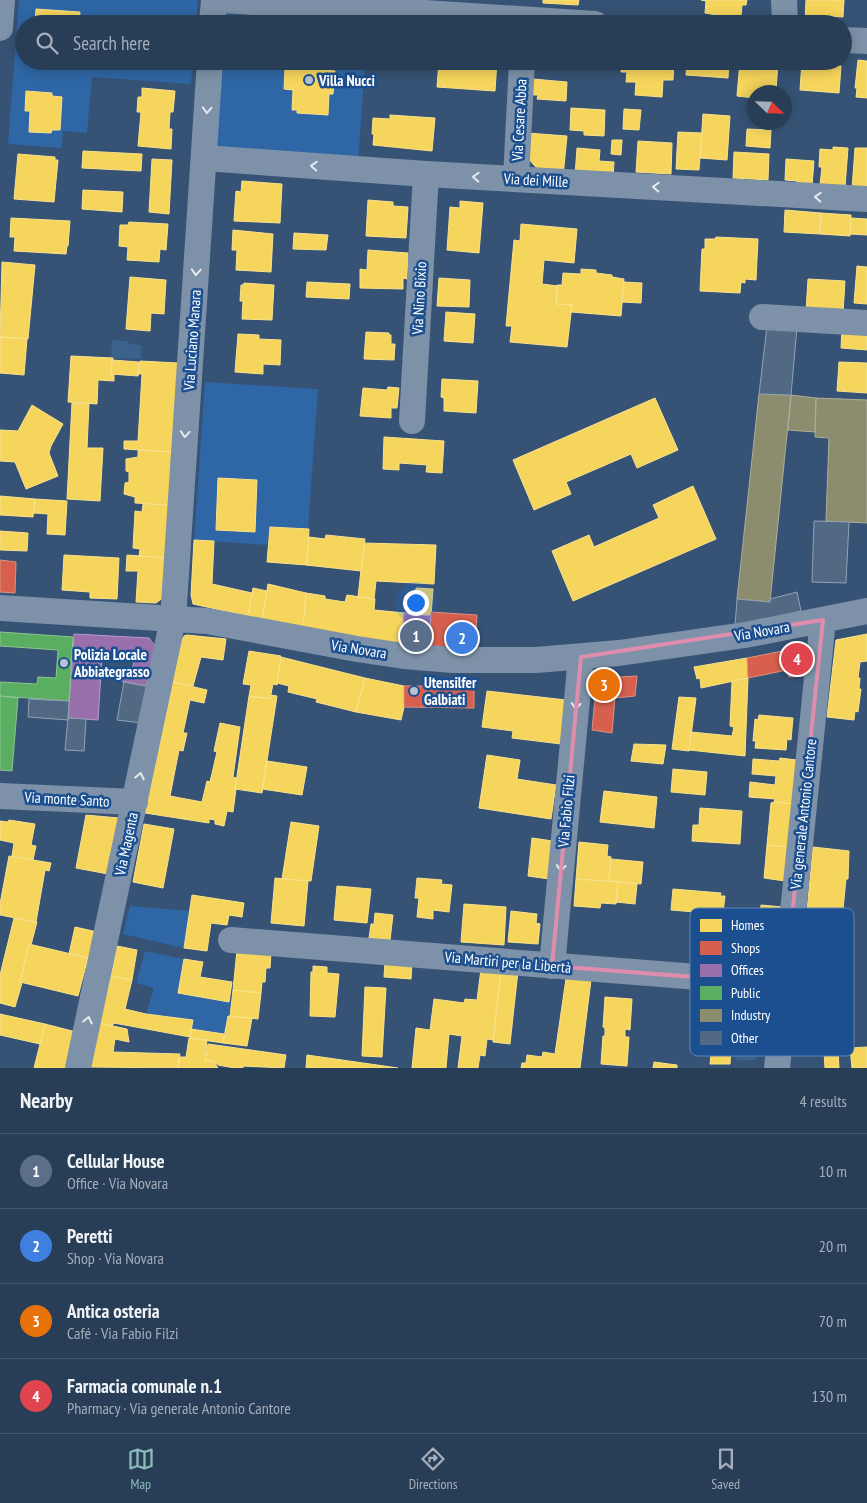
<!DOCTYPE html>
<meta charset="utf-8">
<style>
:root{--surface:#283e57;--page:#344961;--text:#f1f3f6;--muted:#a5aeba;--line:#44576d;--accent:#8bbbb9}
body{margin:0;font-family:"PT Sans Narrow",sans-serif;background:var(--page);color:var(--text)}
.compass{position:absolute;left:747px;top:85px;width:45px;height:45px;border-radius:50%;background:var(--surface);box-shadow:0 2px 12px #0003;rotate:113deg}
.you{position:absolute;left:415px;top:602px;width:18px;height:18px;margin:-12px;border:4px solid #fff;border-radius:50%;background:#1a73e8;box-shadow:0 0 0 8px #1a73e833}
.badge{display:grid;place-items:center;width:32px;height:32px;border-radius:50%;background:var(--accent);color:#fff;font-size:16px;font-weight:700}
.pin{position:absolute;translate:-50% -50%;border:2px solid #fff;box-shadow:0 1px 5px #0006}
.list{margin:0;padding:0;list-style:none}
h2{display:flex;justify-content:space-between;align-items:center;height:65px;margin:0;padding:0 20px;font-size:21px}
h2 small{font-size:16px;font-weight:400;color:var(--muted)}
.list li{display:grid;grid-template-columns:32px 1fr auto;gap:15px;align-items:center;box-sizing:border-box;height:75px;padding:0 20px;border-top:1px solid var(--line)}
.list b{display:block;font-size:19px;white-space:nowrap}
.list p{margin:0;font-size:16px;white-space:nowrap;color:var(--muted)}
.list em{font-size:16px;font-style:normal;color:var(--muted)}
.icon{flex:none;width:28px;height:28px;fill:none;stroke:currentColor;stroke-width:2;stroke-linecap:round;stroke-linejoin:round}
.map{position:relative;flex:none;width:867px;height:1068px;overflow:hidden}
.search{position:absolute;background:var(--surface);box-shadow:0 2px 12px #0003;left:15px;right:15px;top:15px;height:55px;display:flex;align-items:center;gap:12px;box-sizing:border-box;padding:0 18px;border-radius:28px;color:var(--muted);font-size:19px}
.sheet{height:365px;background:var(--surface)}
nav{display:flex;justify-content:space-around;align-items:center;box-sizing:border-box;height:70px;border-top:1px solid var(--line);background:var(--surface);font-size:14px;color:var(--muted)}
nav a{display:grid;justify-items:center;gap:2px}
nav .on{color:var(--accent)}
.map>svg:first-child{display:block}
</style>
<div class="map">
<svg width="867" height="1068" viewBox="0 0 867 1068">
<rect width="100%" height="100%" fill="#365274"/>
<path fill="#2f66a5" d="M19 0H198L196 24H24V61H193L191 84 92 77 87 133 63 131 61 148 8 144Z
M223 14 367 24H223Z
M220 61H365L358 165 214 155Z
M205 382 318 389 308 529 270 527 267 545 194 540Z
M130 906 190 911 184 948 123 934Z
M145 951 184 959 178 992 231 1002 225 1034 191 1029 192 1020 146 1014 154 988 136 983Z"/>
<path fill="#3b618d" d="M112 340 127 341 130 344 141 345V359L111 358Z
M753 1047 758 1053 755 1060 737 1061 735 1059V1050Z"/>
<path fill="#f6d55c" stroke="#f9e28d" d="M543 0H579L578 5 543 3Z
M701 0H747L746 5H742L741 17 730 16V18L716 17 717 15 705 13 706 1Z
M806 0H844L843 17 825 16V22H805Z
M36 9 80 12 79 24H35Z
M858 60 867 61V98L856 97 857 88H855Z
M439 61H497L495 91 437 87Z
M577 61H596V65L577 64Z
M622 61H674L673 80H663L662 97 635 95 636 82H626L627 72H621Z
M687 61H729L728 78 686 75Z
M740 61H778L776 92H754V98L737 96Z
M802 61H823V65L841 66 839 93 800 90Z
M295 63 328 65 327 70 335 71 333 94H329L328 115 297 113V110H292L293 90 284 89 285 69 295 70Z
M533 79 567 82 566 101 537 99 538 95H531Z
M142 88 175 91 173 112H170L169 129H172L171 149 138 146 141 112H137L138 97H142Z
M26 91 52 93V96L62 97 60 130H52L51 133 29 132 30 111H25Z
M571 108 605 110 604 136 584 135V131L570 130Z
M624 109 641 110 639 130 623 129Z
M703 114 730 116 727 160 700 158Z
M390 115 435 118 432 151 373 145 374 134H372L373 118 390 119Z
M747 129 771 130 770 148 746 146Z
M678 132 702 133 699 170 676 169Z
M527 133 567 136 563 176 541 173 527 157Z
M612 140H622L621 155 611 154Z
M638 141 672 143 671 174 636 172Z
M833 147 848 148 845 187 820 185 822 167H819L820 149 833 150Z
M577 148 600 150 599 161 614 162 613 179 575 176Z
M855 148H867V190L852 189Z
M83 151 142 154 141 171 82 168Z
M734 152 769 154 768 180 733 178Z
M18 154 55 157V160H58L54 202 14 199Z
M152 159 172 160 169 214 149 212Z
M786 159 814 161 812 186 797 185V181L785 180Z
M242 181 282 184 280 223 234 221 236 191 241 192Z
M83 190 123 192 122 212 82 209Z
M368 200 393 202V206L408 207 406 238 366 236Z
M460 201 483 203 479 253 447 250 450 207 460 208Z
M785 210 821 213 820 234 784 232Z
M821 213 851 215 850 236 820 234Z
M11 218 70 221 68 246H67L66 254 14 251 15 237H10Z
M851 218 867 219V235L850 234Z
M129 222 168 224 166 250 160 249 159 262 127 260 128 247 119 246 120 225H128Z
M521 224 577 229 574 263 544 260 542 284 558 286 556 304 572 305 567 347 510 342 512 326H506L514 240 520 241Z
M233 230 273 234 271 272 236 270 237 250H232Z
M294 233 328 235 326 250 293 249Z
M716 237 758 239 756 280 745 279V283L741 282 740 293 700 291 702 249H705V239H715Z
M368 250 408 253 407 279 403 278V289L360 288V269L367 270Z
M2 262 35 265 28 339 0 337Z
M857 266 867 267V304L854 303Z
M581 269 596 270V273L612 275V277L624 279 621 316 571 312 572 305 556 304 557 285H562L563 273 581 274Z
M130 277 166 280 164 314 151 313 150 331 126 329Z
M439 278 470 280 469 307 437 306Z
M808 279 845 281 843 313 806 311Z
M307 282 350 284 349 299 306 297Z
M624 282 642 283 641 303 622 302Z
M244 283 274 285 272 320 242 319 243 301H240L241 285H243Z
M446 312 475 314 473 343 444 341Z
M842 328 867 330V350L841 348Z
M366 332 389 333V335H391V344H395L394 360 364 359Z
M238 334 259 335V339L281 340 280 365 263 364V374L235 372Z
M0 337 27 339 24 375 0 373Z
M71 356 113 358V360H112L111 374 114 375V381L98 380 97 404 68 402Z
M112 360 139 362 138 376 111 374Z
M140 361 178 363 173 452 124 449V441H138L142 374H138Z
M839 362 867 363V393L837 391Z
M442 379 478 381 476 413 444 411V398L441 397Z
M388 387 399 388 397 408H391V418L360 416 363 388 387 390Z
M655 398 678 450 637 468 631 454 566 482 571 494 534 510 513 460Z
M72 403 89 404 87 448H103L100 501 67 499Z
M32 405 63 424 51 446 49 453 58 476 26 489 15 462 0 461V430L18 431Z
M384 437 444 441 442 473 426 472 427 465 399 463V470L383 469Z
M138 450 173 452 170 505 135 503V497L124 494 125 483 129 482V472L126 471V459L138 457Z
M218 478 257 480 255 532 216 530Z
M693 486 716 539 573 601 552 551 589 535 594 547 659 518 653 505Z
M0 496 35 499 33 517 0 515Z
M35 499 67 501 65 535 47 534 48 514 34 513Z
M143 504 170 505 167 558 139 556 140 549 133 548 135 511 142 512Z
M270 527 309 529 307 565 267 562Z
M0 531 28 533 27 551 0 550Z
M326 535 365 539 361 571 306 565 309 537 325 539Z
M194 540 214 541 212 584 252 593 248 616 193 604 191 595Z
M364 543 436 545 434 584 376 581 374 599 358 597Z
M64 555 119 558 117 599 90 598V592L62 590Z
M127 555 167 558 164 597 156 603 136 602 138 571H126Z
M268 584 306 593 303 628 262 620Z
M253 588 267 591 262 620 248 616Z
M416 588 433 589 431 616 414 615Z
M306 593 325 596V599L345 602 347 595 375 599 374 610 405 613 401 644 303 628Z
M867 634V661L860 662 858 678H860L859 689H861L858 712 855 711 854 720 827 717 836 640Z
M187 635 226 639 223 660 201 657 193 686 172 682 182 640 184 636Z
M249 651 281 656 277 685 273 684 270 699 249 696 251 685 243 684Z
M281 657 365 678 356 712 316 702 317 699 288 692 289 686 277 683Z
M747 658 748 678 701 688 700 678 697 679 694 667Z
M365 678 404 686V707L401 720 356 712Z
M748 678 745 756 689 750 691 732 732 736 734 727 730 726 732 681Z
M173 682 207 690 204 703 190 700 183 733H187L183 751 179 750 170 796 202 802 207 781 210 782 217 752 214 751 220 723 240 727 233 777 236 778 235 789H236L233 812 227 811 224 826 215 824V820L209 819V823L145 813Z
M487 691 566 700 561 744 512 738 513 731 482 727Z
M271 695 277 696 262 793 235 789 249 696 270 699Z
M679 697 696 698 689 751 672 749Z
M759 715 793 718 791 740 787 739 786 750 755 748 756 741H753L755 719 758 720Z
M634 744 666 745 663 764 631 761Z
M487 755 520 760 517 779 556 785 551 819 479 808Z
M780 758 797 760 793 804 774 802 775 799 749 797 750 782 775 785 776 776 752 774 753 759 779 761Z
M267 761 307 767 302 795 262 789Z
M673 769 707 772 705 795 671 792Z
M604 791 657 797 654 828 600 822Z
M774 802 793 804 788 847 767 845 771 803Z
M700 808 742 811 740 844 692 841 693 825H699Z
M86 815 119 818 108 874 76 868Z
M9 820 35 824 31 845 36 846 33 860 12 856 14 843 0 840V821L8 822Z
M291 822 319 826 311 881 282 879Z
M144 824 174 829 163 888 133 882Z
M532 838 560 842 556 880 528 876Z
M579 842 608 845 607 856 611 857 609 881 576 879Z
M767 845 788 847 785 881 764 878Z
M813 847 849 851 848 879H846L843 909H846L845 922H842L840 936 805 933Z
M9 856 51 863 49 871 45 870 36 922 0 915V904Z
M611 859 643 862 641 884 609 881Z
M275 878 308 881 304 926 271 923Z
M417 878 442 880 441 884 452 885 449 912 433 910V919L417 917 419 898H415Z
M576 879 618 882 616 904 601 903 600 908 574 906Z
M618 882 637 884 635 904 616 902Z
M337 886 371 889 367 923 334 920Z
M673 889 721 893 720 896H725L723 913 719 912V914L671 910Z
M192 895 244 903 242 917 229 915 227 925 211 923 207 951 184 948Z
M464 904 506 907 504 945 461 942Z
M761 905 782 907 779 931 759 928Z
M511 911 537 914 536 923 540 924 538 944 508 942Z
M375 913 393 915 390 940 369 938 371 924H374Z
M14 918 37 922 31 945 29 944 20 982 22 983 15 1007 0 1003V975Z
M75 927 102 933 93 970 85 968 88 958 69 954Z
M29 944 88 958 78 996 20 982Z
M117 946 137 950 132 980 111 976Z
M237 950 271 953 270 968H266L265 982H262L261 993 233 990Z
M184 959 203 962 200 977 232 982 229 1002 178 993Z
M385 962 412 964 411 979 384 977Z
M313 966 327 967V973L339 974 335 1017 310 1016 311 972H313Z
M481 969 501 971 493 1040 487 1039 485 1056 480 1055 478 1068H458L462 1036 449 1034 446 1068H412L416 1028 430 1030 434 999 464 1003 465 999 477 1000Z
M501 969 518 971 510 1044 493 1042Z
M567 972H592L580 1068H521L522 1063H526L527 1055 542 1057 543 1052 555 1054Z
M111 976 132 980 125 1009 146 1014 193 1020 190 1037 114 1023 112 1026 99 1023Z
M700 983 725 985V996L749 998 748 999 753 1000 751 1012 756 1013 755 1021 729 1020 728 1030 732 1031 730 1064H710L711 1055H700Z
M365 987 386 988 382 1057 362 1056Z
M233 990 261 993 258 1019 230 1016Z
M605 997 632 999 630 1030 625 1029V1037H629L627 1066 601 1064 603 1036H605V1028L603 1027Z
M0 1014 45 1024 40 1044 0 1035Z
M228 1016 252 1018 247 1046 223 1043Z
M99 1023 127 1029 129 1042 115 1039 113 1052 180 1054 178 1068 89 1067Z
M45 1024 80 1033 72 1068H34Z
M191 1029 224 1034 223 1043 190 1038Z
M189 1038 207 1040 205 1060 214 1062 218 1068H178L179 1057H186Z
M208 1044 286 1055 284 1068 243 1066V1068H235L218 1065 214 1062 205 1060Z
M867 1047V1068H852L850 1048Z
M838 1050 839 1068H825L824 1051Z
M307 1055 398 1068H306Z
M654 1062 677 1065V1068H653Z"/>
<path fill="#d6604d" stroke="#e29082" d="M0 560 16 562 15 593 0 592Z
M431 612 477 615 475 650 429 647Z
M808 646 806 676 789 677 787 670 748 678 747 658Z
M637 676 635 696 615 698 612 733 592 730 597 678Z
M404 686H474V708L404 707Z"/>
<path fill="#9970ab" stroke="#b89bc4" d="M404 613 431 616 429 647 401 644Z
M74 634 149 638 158 650 150 687 120 681 123 670 132 671 134 661 102 657 98 720 68 718Z"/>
<path fill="#5aae61" stroke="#8cc690" d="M0 632 73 637 69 701 0 696V682L37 684 38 677 56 678 58 650 0 646Z
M0 696 18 698 12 771 0 770Z"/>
<path fill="#8c8c6e" stroke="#aeae9a" d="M759 394 791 395 770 602 737 599Z
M791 395 816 398 815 432 788 430Z
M816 398 867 400V523L826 521 829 438 815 437Z"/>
<path fill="#526984" stroke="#92a2b6" d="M767 326 797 327 791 395 759 394Z
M814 521 849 522 846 583 812 582Z
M797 592 801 611 735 626 737 599 770 602V599Z
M124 682 150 687 142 723 117 720Z
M29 699 69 701 68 720 28 717Z
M68 718 86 719 84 751 65 750Z"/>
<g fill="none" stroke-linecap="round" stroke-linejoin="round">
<path stroke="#7d92a8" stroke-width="26" d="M223 0 595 24
M784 0 785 24
M212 24 214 0
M0 28 2 0
M843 40 867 41
M204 158 426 174 867 199
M516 179 522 61
M762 317 867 323
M412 421 426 174
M0 608 207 621 357 649 404 656 453 660H536L619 653 745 635 867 611
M0 796 135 802
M231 940 785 984
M552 966 581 657
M78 1068 173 619 210 61
M777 1068 823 620"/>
</g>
<defs><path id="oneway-chevron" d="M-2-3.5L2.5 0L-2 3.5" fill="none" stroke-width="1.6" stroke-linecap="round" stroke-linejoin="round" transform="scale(1.25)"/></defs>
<g stroke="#e5e9ee">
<use href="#oneway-chevron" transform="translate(207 110) rotate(93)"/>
<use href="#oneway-chevron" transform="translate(314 166) rotate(-176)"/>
<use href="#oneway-chevron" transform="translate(476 177) rotate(-177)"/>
<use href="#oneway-chevron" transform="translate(656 187) rotate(-177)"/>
<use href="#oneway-chevron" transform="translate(818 197) rotate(-177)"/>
<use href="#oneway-chevron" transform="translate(196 272) rotate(94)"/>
<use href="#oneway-chevron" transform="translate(185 434) rotate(94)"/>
<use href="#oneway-chevron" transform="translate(576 706) rotate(95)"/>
<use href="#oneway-chevron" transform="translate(140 776) rotate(-78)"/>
<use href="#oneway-chevron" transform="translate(561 868) rotate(95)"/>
<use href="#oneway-chevron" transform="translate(88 1020) rotate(-78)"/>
</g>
<path fill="none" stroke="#e08cad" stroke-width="4" stroke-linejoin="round" d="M823 620 785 984 552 966 581 657Z"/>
<g fill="#b9c2ce" stroke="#1b4f8f" stroke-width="2">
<circle cx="309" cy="80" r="5"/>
<circle cx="64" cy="663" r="5"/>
<circle cx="414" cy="691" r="5"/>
</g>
<g text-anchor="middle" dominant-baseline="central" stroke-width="5" stroke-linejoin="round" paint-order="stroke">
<g font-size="15" font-weight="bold" fill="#fff" stroke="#1b4f8f" text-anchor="start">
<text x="319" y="80">Villa Nucci</text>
<text x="74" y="654">Polizia Locale<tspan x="74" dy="17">Abbiategrasso</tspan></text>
<text x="424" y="682">Utensilfer<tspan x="424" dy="17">Galbiati</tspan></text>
</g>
<g font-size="15" fill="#fff" stroke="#1b4f8f">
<text transform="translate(519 120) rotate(-87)">Via Cesare Abba</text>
<text transform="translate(536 180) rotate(3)">Via dei Mille</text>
<text transform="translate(419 298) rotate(-87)">Via Nino Bixio</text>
<text transform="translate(192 340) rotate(-86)">Via Luciano Manara</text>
<text transform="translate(762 631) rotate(-10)">Via Novara</text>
<text transform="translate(359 649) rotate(9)">Via Novara</text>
<text transform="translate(67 799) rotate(3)">Via monte Santo</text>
<text transform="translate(566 811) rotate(-85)">Via Fabio Filzi</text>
<text transform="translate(803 814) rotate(-84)">Via generale Antonio Cantore</text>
<text transform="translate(126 844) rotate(-78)">Via Magenta</text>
<text transform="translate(508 962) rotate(5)">Via Martiri per la Libertà</text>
</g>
</g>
<rect x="690" y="908" width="164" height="148" rx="8" fill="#1b4f8f" stroke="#5f84b1" stroke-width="1"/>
<rect x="700" y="919" width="22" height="13" fill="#f6d55c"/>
<rect x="700" y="941" width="22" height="14" fill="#d6604d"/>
<rect x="700" y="964" width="22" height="13" fill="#9970ab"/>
<rect x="700" y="986" width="22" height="14" fill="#5aae61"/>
<rect x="700" y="1009" width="22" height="13" fill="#8c8c6e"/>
<rect x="700" y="1031" width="22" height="14" fill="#526984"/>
<g font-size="14" fill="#fff">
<text x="731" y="930">Homes</text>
<text x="731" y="953">Shops</text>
<text x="731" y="975">Offices</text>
<text x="731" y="998">Public</text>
<text x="731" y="1020">Industry</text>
<text x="731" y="1043">Other</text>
</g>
</svg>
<svg class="compass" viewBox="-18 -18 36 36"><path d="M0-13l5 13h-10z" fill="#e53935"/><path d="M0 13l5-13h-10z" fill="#a5aeba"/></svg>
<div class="you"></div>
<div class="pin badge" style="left:416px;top:636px;background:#5c6f8a">1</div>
<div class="pin badge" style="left:462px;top:638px;background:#3f7fe0">2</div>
<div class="pin badge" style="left:604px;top:685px;background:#e8710a">3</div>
<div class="pin badge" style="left:797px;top:659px;background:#e0444e">4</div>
<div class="search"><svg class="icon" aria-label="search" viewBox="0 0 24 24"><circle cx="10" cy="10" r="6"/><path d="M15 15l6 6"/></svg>Search here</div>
</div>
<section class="sheet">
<h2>Nearby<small>4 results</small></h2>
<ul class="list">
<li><span class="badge" style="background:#5c6f8a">1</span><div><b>Cellular House</b><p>Office · Via Novara</p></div><em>10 m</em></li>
<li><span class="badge" style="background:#3f7fe0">2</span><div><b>Peretti</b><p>Shop · Via Novara</p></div><em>20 m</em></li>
<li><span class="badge" style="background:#e8710a">3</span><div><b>Antica osteria</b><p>Café · Via Fabio Filzi</p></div><em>70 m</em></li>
<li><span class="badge" style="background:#e0444e">4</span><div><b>Farmacia comunale n.1</b><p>Pharmacy · Via generale Antonio Cantore</p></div><em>130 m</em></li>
</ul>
</section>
<nav>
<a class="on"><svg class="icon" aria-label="map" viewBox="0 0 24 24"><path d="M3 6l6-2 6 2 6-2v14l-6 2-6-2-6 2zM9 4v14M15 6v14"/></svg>Map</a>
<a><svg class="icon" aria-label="directions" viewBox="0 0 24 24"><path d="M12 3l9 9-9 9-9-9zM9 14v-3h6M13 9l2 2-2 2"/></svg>Directions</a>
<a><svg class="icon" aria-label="saved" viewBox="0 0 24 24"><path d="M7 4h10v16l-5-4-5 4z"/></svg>Saved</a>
</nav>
